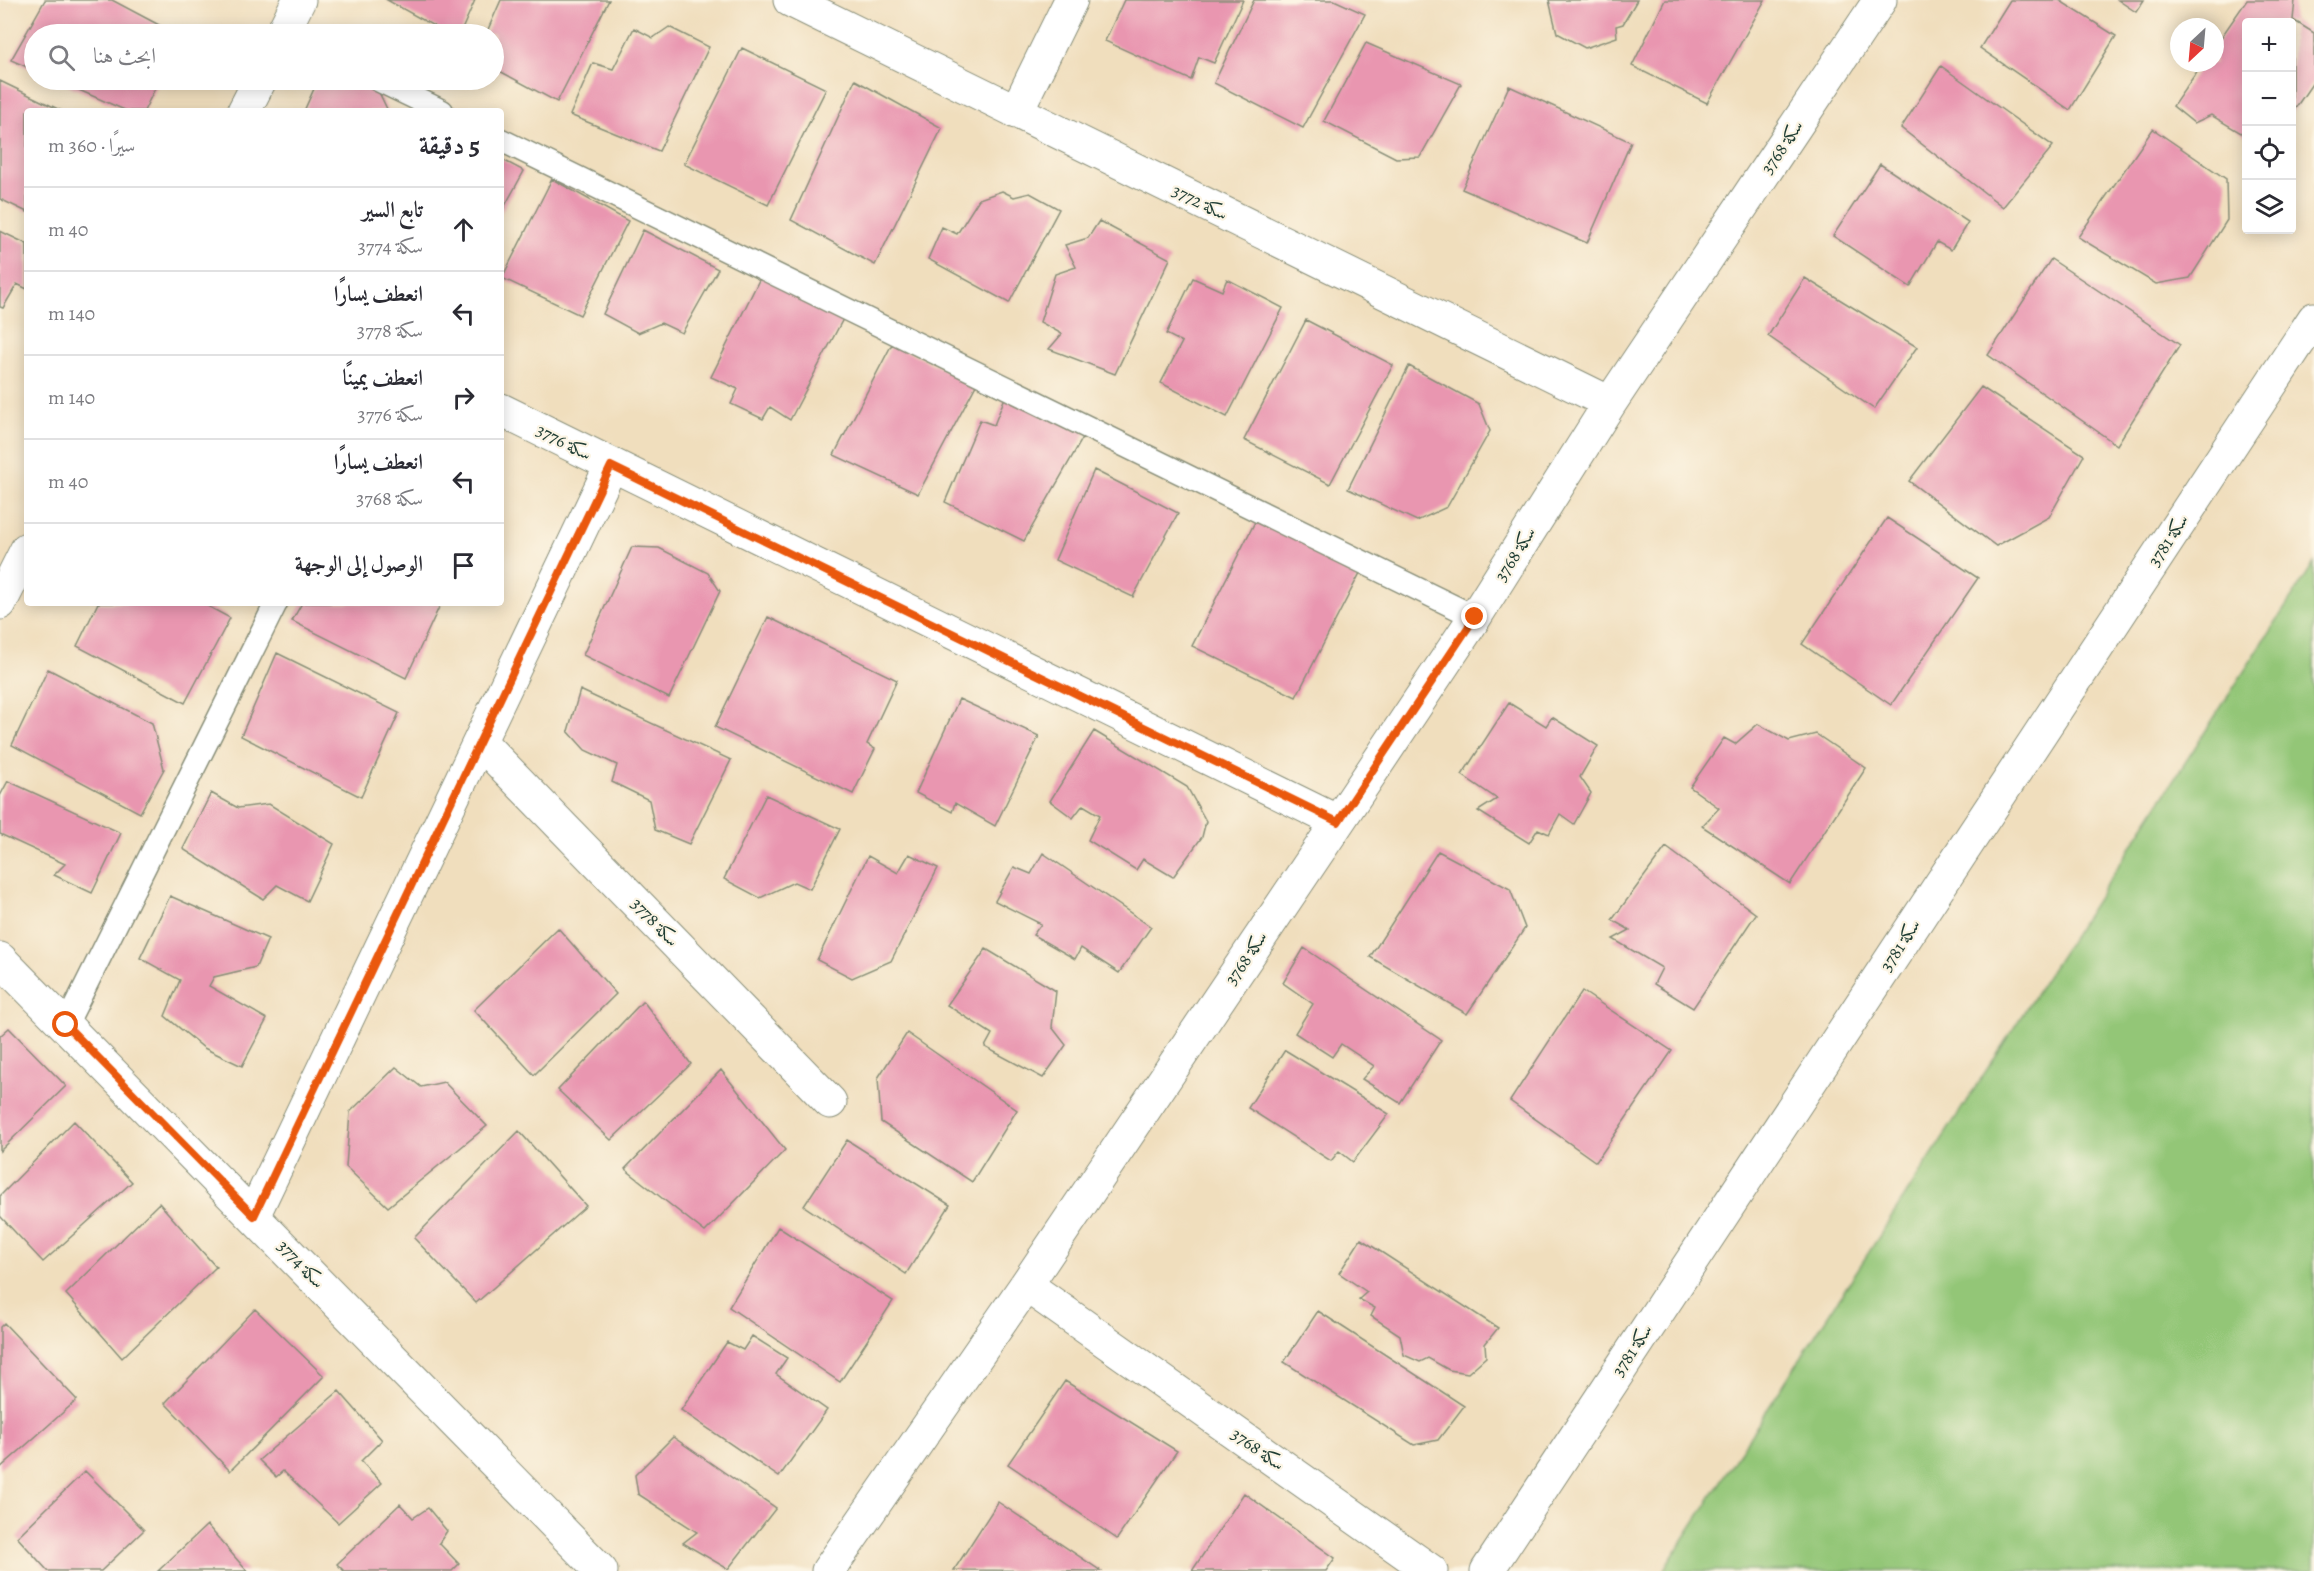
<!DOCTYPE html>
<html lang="ar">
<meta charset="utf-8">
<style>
:root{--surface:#fff;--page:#f2f2f3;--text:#2b2b33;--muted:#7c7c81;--line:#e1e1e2}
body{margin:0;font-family:Alegreya,Amiri,serif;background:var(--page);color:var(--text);direction:rtl}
.controls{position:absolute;right:18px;top:18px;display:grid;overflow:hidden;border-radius:6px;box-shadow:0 3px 15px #0003}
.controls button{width:54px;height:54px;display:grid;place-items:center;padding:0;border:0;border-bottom:2px solid var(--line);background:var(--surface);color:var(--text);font:30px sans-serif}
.compass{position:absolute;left:2170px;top:18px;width:54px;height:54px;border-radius:50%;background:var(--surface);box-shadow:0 3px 15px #0003;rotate:206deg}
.stop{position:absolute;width:18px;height:18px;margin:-14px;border:4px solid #ea580c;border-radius:50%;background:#fff}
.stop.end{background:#ea580c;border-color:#fff;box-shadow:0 2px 6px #0008}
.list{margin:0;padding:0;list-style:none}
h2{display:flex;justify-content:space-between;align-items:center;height:78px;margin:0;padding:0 24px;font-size:26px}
h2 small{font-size:20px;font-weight:400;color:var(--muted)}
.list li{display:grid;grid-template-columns:39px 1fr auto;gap:18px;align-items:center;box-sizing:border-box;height:84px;padding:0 24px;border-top:2px solid var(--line)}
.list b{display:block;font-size:22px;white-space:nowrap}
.list p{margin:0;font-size:20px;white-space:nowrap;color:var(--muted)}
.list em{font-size:20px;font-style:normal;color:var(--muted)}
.icon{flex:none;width:33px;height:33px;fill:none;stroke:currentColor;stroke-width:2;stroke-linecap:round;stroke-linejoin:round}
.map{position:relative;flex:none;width:2314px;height:1571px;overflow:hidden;direction:ltr}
.search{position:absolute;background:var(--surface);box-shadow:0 3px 15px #0003;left:24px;top:24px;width:480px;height:66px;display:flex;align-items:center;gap:15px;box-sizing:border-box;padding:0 21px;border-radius:33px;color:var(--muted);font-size:22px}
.panel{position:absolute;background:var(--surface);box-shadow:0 3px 15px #0003;left:24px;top:108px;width:480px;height:498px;border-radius:6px;direction:rtl}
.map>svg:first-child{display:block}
</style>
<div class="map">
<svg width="2314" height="1571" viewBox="0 0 2314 1571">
<rect width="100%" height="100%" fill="#fcf5e5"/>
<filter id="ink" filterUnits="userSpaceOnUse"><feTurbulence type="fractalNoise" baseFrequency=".0167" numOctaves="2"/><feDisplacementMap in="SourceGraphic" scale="12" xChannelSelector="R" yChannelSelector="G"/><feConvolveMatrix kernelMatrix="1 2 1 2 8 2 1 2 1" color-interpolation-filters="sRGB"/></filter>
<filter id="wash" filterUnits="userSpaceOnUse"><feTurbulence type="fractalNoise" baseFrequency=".008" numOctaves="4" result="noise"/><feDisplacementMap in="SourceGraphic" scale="24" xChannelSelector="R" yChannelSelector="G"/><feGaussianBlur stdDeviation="1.35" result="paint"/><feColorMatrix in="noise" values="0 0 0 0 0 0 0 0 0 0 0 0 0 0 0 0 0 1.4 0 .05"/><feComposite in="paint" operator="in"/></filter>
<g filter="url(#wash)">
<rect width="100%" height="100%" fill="#f0debd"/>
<path fill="#93c677" stroke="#598256" stroke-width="1.5" d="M2314 563V1571H1663Z"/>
<g id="blocks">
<path fill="#e996b0" d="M45 0H112L176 34H34V70L11 60Z
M387 0H475L460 34H448Z
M501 0H609L557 102 494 68V34H486Z
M1124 0H1243L1214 63 1199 57 1191 80 1105 41Z
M1254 0H1334L1365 14 1303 128 1214 83Z
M1549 0H1637L1623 24 1616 26 1617 37 1585 48 1557 33Z
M1665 0H1765L1707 103 1632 66Z
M2010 0H2059L2116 36 2070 110 1980 48Z
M2118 0H2144L2136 12Z
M2247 0H2295L2293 20 2314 33V81L2292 113V22H2246V136L2211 115 2194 123 2173 106 2203 63H2215V46Z
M669 27 709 47 659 151 570 115 593 63 613 69 634 28 653 38Z
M1366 43 1461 84 1420 157 1396 158 1324 121Z
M742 48 826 89 768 205 684 164Z
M1941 66 2053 146 2003 207 1901 128Z
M56 80H159L144 111H127Z
M318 80H368L374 82 388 111H304Z
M855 80 942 128 875 265 791 220Z
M0 81 62 111H27V212L0 199Z
M1509 86 1631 142 1587 243 1462 189Z
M2153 129 2226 179 2227 220 2190 278 2156 284 2078 237Z
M501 159 524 171 501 213Z
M1880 164 1968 222 1951 250 1937 242 1910 287 1833 236Z
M552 179 628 221 580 315 502 278Z
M1002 191 1014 197 1030 193 1059 209 1009 303 928 259 942 227 957 234 979 199Z
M1099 221 1170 259 1115 374 1049 349 1062 334 1040 322 1055 274 1076 267 1065 245 1088 238Z
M643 230 718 269 682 333 661 323 638 333 603 314Z
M0 231 27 244V289L17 284 3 308 0 307Z
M2051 259 2180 345 2117 445 1988 355Z
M762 274 845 315 790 420 770 407 763 419 731 404 738 389 711 377Z
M1193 278 1222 291 1227 279 1283 308 1227 417 1161 383 1182 342 1166 334Z
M1805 278 1917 347 1874 409 1768 336Z
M1306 320 1393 365 1330 484 1244 440Z
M892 344 976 385 918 494 834 455Z
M1409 366 1479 404 1490 431 1447 507 1417 521 1348 489Z
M1981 387 2084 455 2049 517 1996 546 1909 481Z
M1006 395 1086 432 1024 541 945 502 980 420 994 425Z
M1094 470 1178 513 1133 597 1055 560Z
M1258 516 1362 569 1296 697 1192 646Z
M1887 518 1978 578 1891 705 1802 644Z
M632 547 659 548 708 573 720 591 669 698 583 655Z
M98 603H202L230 618 185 703 77 646Z
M302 603H441L406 678 292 621Z
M768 617 897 680 867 744 875 749 853 794 715 727Z
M277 653 399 713 361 797 241 736Z
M48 669 152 723 164 769 140 813 12 745Z
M580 690 731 760 689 844 655 830 649 800 612 782 617 765 585 750 568 731Z
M959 699 1039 736 995 826 955 803 952 812 916 793Z
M1509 703 1546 726 1552 717 1598 746 1580 777 1591 793 1574 824 1560 814 1549 834 1538 829 1529 843 1478 811 1497 799 1462 775Z
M1758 724 1789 741 1816 734 1866 768 1790 884 1702 826 1719 808 1690 787 1724 738 1735 744Z
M1094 731 1187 787 1206 821 1202 837 1173 877 1143 859 1136 870 1088 840 1100 815 1083 805 1073 818 1050 801Z
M8 781 121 833 92 893 54 875 65 864 0 834V796Z
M211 793 238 808 269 804 334 844 307 901 277 885 263 899 183 849Z
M766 795 840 829 810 889 794 882 760 898 724 879Z
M1666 847 1756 914 1693 1008 1654 984 1662 968 1613 939 1630 930 1612 920Z
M1438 851 1510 889 1525 928 1467 1014 1370 957Z
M1043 853 1151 927 1119 973 1081 948 1075 959 1033 935 1041 924 995 901 1014 867 1031 874Z
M909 854 938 868 891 961 852 978 817 960 868 856 898 873Z
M170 896 268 939 256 967 214 977 209 986 267 1019 242 1066 204 1048 165 1016 180 980 140 958Z
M558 928 616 994 534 1075 474 1010Z
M1304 948 1441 1040 1400 1103 1362 1079 1374 1066 1341 1044 1332 1057 1295 1033 1313 1004 1283 983Z
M986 949 1056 991 1052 1027 1066 1045 1043 1078 985 1047 992 1034 947 1005Z
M1582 991 1672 1051 1596 1162 1510 1101Z
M643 1001 691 1064 611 1140 558 1090Z
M9 1028 66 1086 0 1151V1036Z
M907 1033 1017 1110 972 1182 881 1122 878 1078Z
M1285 1050 1389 1114 1353 1162 1339 1151 1331 1161 1248 1108Z
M396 1067 421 1087 444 1082 487 1126 388 1207 346 1167 350 1112Z
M721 1070 785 1150 705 1232 625 1169Z
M74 1121 132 1182 43 1262 0 1216V1196Z
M519 1131 586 1206 476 1303 414 1238Z
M847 1140 950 1205 906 1274 804 1206Z
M159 1203 216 1267 122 1358 66 1294Z
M778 1227 893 1301 840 1382 729 1307Z
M1361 1239 1498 1328 1485 1344 1486 1357 1468 1373 1449 1370 1428 1358 1420 1362 1404 1355 1400 1335 1371 1316 1375 1308 1359 1299 1367 1292 1339 1273Z
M255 1309 324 1376 230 1471 165 1403Z
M1318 1311 1464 1406 1438 1440 1414 1445 1284 1362Z
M4 1323 77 1400 0 1468V1327Z
M752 1336 787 1358 776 1374 827 1410 779 1477 681 1410 727 1342 743 1350Z
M1065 1381 1177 1451 1117 1539 1008 1464Z
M339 1391 382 1440 361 1461 382 1483 338 1523 283 1471 276 1477 259 1460Z
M673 1437 776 1508 728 1569 683 1543 697 1532 638 1494 635 1475Z
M85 1471 144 1530 101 1571H48L17 1537Z
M1244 1493 1335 1558 1326 1571H1192Z
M998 1502 1101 1571 954 1570Z
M400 1504 413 1518 428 1508 447 1531 439 1543 459 1564 452 1571H344L337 1564Z
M207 1525 247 1571H158Z"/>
</g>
</g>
<g filter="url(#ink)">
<use href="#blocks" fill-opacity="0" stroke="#888e78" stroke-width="1.5"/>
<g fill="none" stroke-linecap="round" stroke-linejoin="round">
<g stroke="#888e78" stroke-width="25">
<path id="lane" d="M378 80 442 111
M501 140 1475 617
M66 1025 276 603"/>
</g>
<g stroke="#888e78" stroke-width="35">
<path id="street" d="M790 0 1610 403
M282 34 299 0
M244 111 260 80
M1016 112 1071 0
M501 410 1338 822
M0 603 27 549
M480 742 830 1102
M0 959 601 1571
M253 1216 611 466
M1026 1285 1431 1571
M828 1571 1026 1285 1338 822 1475 617 1610 403 1880 0"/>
</g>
<g stroke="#888e78" stroke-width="35">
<path id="secondary" d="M1487 1571 2314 319"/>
</g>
<use href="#lane" stroke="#fff" stroke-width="22"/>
<use href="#street" stroke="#fff" stroke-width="33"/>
<use href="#secondary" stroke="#fff" stroke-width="33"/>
</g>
</g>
<g fill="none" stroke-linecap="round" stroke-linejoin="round" filter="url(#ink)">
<path stroke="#ea580c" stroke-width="8" d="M66 1025 254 1216 611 466 1338 822 1475 617"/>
</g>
<g text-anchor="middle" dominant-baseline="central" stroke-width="4.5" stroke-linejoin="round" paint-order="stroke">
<g font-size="18" fill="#1f3d34" stroke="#fcf5e5">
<text transform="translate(1782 147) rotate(-56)">سكة 3768</text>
<text transform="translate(1200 202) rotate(26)">سكة 3772</text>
<text transform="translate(564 442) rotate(27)">سكة 3776</text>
<text transform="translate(2168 540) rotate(-57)">سكة 3781</text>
<text transform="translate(1515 554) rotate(-58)">سكة 3768</text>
<text transform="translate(655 922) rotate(46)">سكة 3778</text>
<text transform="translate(1900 945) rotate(-57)">سكة 3781</text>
<text transform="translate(1246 958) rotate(-56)">سكة 3768</text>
<text transform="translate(301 1264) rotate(46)">سكة 3774</text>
<text transform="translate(1632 1350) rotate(-57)">سكة 3781</text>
<text transform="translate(1258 1449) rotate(35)">سكة 3768</text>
</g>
</g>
</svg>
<div class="controls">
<button>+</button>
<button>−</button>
<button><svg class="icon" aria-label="locate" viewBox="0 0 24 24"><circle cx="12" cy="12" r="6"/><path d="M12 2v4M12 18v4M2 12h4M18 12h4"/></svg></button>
<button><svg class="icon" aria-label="layers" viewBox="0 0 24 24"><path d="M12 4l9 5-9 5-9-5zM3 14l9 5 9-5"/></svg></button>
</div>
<svg class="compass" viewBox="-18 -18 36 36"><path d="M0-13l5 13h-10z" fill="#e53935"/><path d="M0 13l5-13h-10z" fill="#7c7c81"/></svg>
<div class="stop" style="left:66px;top:1025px"></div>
<div class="stop end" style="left:1475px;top:617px"></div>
<div class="search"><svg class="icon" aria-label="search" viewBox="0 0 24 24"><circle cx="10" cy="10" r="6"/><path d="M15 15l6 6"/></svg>ابحث هنا</div>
<section class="panel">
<h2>5 دقيقة<small>سيرًا · 360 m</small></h2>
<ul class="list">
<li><svg class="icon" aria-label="ahead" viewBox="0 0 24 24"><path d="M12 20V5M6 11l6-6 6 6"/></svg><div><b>تابع السير</b><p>سكة 3774</p></div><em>40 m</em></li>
<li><svg class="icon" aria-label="left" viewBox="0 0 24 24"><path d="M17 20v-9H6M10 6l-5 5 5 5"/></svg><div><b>انعطف يسارًا</b><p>سكة 3778</p></div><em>140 m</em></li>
<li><svg class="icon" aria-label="right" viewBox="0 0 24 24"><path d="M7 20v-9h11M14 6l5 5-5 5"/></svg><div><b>انعطف يمينًا</b><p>سكة 3776</p></div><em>140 m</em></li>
<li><svg class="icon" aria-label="left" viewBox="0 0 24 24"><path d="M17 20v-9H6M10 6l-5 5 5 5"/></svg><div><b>انعطف يسارًا</b><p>سكة 3768</p></div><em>40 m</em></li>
<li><svg class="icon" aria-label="arrive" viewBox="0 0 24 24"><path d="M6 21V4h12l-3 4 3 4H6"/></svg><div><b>الوصول إلى الوجهة</b></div></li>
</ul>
</section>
</div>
